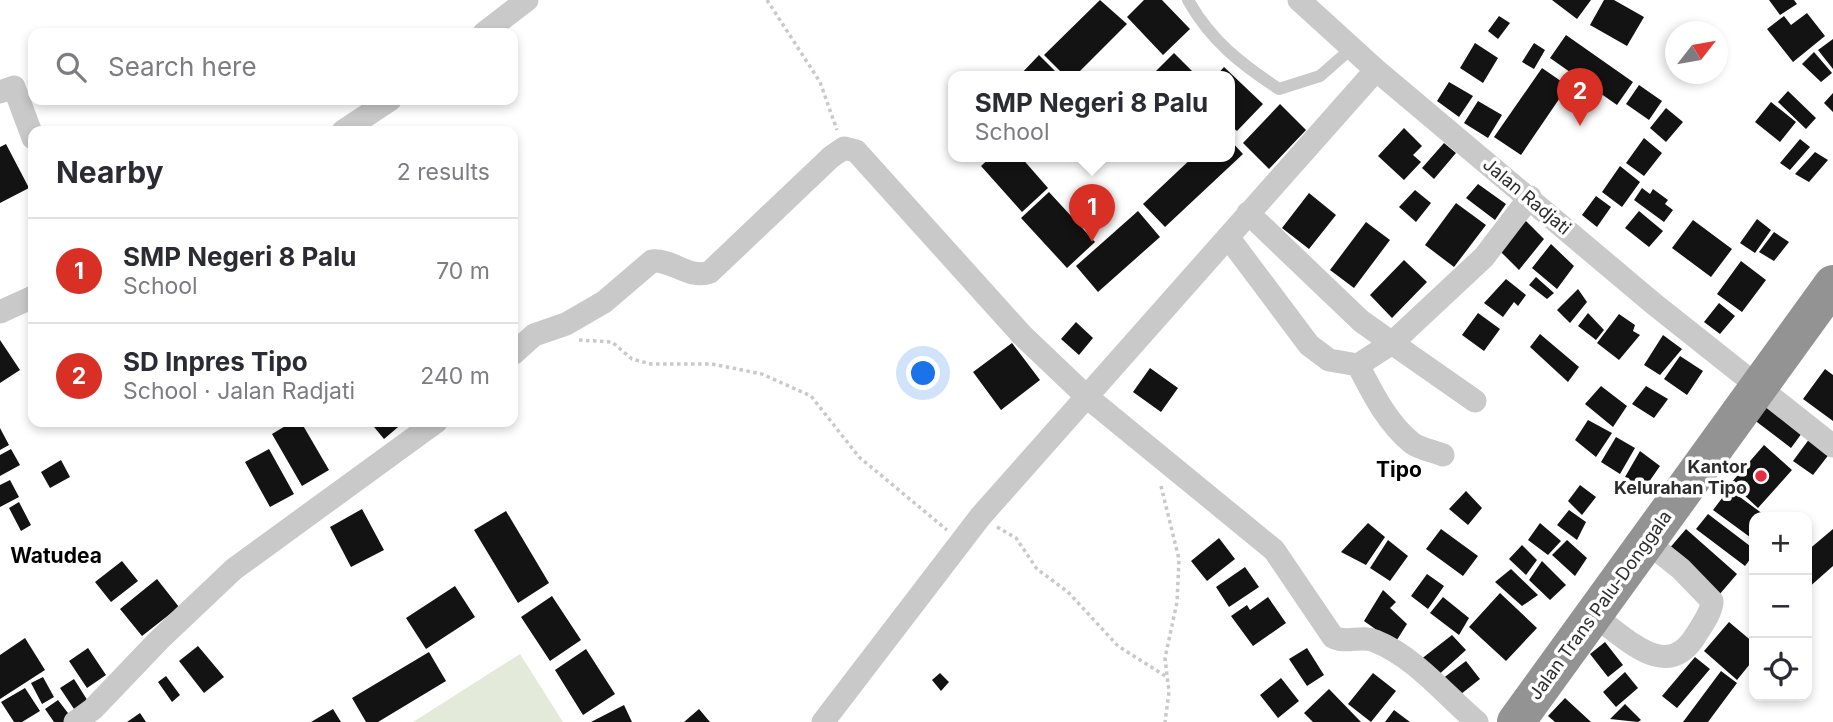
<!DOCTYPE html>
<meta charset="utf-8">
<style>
:root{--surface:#fff;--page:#f7f7f7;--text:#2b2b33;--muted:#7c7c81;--line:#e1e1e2;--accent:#d93025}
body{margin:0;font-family:Inter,sans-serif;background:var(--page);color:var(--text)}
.controls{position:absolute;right:21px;bottom:21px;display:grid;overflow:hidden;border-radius:14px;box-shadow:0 4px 10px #0003}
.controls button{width:63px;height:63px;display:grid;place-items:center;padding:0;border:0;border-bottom:2px solid var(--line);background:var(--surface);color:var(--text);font:35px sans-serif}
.compass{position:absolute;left:1665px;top:21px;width:63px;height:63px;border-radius:50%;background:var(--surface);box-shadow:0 4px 10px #0003;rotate:59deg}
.you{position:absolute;left:924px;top:374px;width:24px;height:24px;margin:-18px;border:5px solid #fff;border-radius:50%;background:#1a73e8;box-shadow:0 0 0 10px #1a73e833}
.badge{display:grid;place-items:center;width:46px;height:46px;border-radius:50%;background:var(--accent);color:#fff;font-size:23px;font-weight:700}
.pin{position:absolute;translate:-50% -58px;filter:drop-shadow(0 2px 4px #0008)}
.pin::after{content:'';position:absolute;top:37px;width:24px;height:21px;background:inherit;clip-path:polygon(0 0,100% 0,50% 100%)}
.popup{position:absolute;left:948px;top:71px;width:287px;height:91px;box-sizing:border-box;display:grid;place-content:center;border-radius:14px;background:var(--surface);filter:drop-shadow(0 2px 5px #0005);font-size:23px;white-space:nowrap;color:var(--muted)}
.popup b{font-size:26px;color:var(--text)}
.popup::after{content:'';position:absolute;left:50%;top:100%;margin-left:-14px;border:14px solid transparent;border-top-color:var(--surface)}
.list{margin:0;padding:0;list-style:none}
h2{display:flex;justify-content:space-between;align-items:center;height:91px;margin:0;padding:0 28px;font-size:30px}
h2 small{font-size:23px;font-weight:400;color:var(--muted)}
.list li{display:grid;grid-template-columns:46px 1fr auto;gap:21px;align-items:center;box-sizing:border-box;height:105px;padding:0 28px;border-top:2px solid var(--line)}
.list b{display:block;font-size:26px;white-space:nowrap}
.list p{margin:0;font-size:23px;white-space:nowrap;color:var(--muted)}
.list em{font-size:23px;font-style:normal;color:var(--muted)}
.icon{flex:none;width:38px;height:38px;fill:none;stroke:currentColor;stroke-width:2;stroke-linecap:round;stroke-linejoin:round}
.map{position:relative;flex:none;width:1833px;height:722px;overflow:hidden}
.search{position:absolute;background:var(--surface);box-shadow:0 4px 10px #0003;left:28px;top:28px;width:490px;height:77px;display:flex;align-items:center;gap:18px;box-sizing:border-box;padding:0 24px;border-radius:14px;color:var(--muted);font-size:26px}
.panel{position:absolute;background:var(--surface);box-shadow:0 4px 10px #0003;left:28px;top:126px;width:490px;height:301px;border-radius:14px}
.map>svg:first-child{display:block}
</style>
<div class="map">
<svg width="1833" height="722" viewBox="0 0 1833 722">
<rect width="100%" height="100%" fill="#fff"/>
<path fill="#e3eada" d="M520 654 563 722H413Z"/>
<path fill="#131313" d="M1100 0 1127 24 1075 76H1065L1044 55Z
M1144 0H1162L1190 29 1163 55 1127 17Z
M1552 0H1591L1577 19Z
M1604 0H1614L1644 17 1627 46 1590 25Z
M1769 0H1794L1797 4 1780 15Z
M1807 13 1825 36 1793 62 1767 29 1784 16 1791 25Z
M1499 16 1510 23 1498 39 1488 31Z
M1566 35 1633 82 1617 105 1550 58Z
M1833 39V69L1818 50Z
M1475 43 1498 58 1483 83 1460 68Z
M1534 43 1545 50 1534 69 1522 62Z
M1814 52 1832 73 1821 82 1802 64Z
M1174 53 1197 76H1151Z
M1039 55 1060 76H1019Z
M1224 67 1263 104 1237 131 1230 125V76H1216Z
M1542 68 1568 86 1521 155 1494 137Z
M1449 82 1473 96 1459 117 1437 101Z
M1639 85 1662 101 1649 120 1626 104Z
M1788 91 1816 118 1806 129 1778 102Z
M1833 93V112L1824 103Z
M1478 101 1502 115 1488 138 1464 123Z
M1771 102 1796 122 1780 142 1755 122Z
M1280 104 1306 130 1269 169 1243 143Z
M1666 108 1683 122 1666 142 1650 128Z
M1404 128 1422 146 1413 155 1421 162 1404 180 1378 156Z
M1644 138 1662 153 1644 176 1626 163Z
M1800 139 1810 147 1790 170 1780 163Z
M1230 140 1243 154 1165 227 1143 204 1194 156H1230Z
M1444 143 1456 153 1434 179 1422 168Z
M6 144 29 188 0 203V147Z
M1815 152 1828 160 1809 182 1795 174Z
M992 156H1020L1048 188 1022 212 981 166Z
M1620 166 1640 182 1622 207 1602 192Z
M1478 184 1506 204 1495 220 1466 198Z
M1642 188 1650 194 1653 189 1668 200 1665 204 1673 210 1664 222 1634 200Z
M1415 190 1431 203 1416 222 1399 207Z
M1049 192 1095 242 1067 268 1021 218Z
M1309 193 1336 215 1309 249 1282 228Z
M1596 196 1611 207 1597 227 1582 215Z
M1456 203 1486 225 1454 267 1425 245Z
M1138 211 1160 237 1098 292 1076 266Z
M1639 211 1663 231 1649 247 1625 228Z
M1524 219 1544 239 1519 270 1499 250Z
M1757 219 1771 230 1755 253 1740 243Z
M1693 220 1732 249 1711 277 1672 248Z
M1366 222 1390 240 1354 288 1330 270Z
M1774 232 1789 242 1774 261 1759 252Z
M1551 244 1574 266 1557 289 1532 268Z
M1404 260 1427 282 1392 318 1370 295Z
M1741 261 1766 280 1742 312 1717 294Z
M1536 277 1554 293 1547 299 1529 285Z
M1506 279 1526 295 1518 306 1514 302 1503 317 1484 303Z
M1578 289 1587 302 1570 323 1557 310Z
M1719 303 1735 316 1720 334 1704 322Z
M1478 313 1500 329 1484 351 1462 335Z
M1588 313 1604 330 1596 340 1578 326Z
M1619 314 1635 325 1633 331 1640 335 1619 360 1597 343Z
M1076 322 1093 338 1079 355 1061 339Z
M1540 334 1579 367 1568 382 1530 347Z
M1663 335 1682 349 1660 375 1644 365Z
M0 340 20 370 0 383Z
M1012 343 1040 380 1001 410 973 372Z
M1680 356 1703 371 1687 395 1664 379Z
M1150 368 1178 388 1161 412 1133 392Z
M1825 369 1833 375V421L1803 399Z
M1601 386 1627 406 1613 427 1585 404Z
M1646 386 1668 399 1654 418 1632 404Z
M1767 400 1805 429 1791 448 1753 419Z
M1588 420 1612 433 1596 457 1575 440Z
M292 422H301L329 470 302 486 272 434Z
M370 422H404L384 439Z
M0 428 9 445 0 450Z
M1616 437 1635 448 1620 474 1601 462Z
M1810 438 1830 453 1813 475 1793 461Z
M1764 445 1792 470 1758 508 1731 483Z
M11 449 20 465 0 476V455Z
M269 449 294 494 270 507 245 462Z
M1640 451 1660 466 1644 489 1625 477Z
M61 460 70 477 50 488 41 472Z
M10 480 19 497 0 507V485Z
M1580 485 1596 497 1582 515 1568 501Z
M1729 489 1767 517H1754V540L1713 510Z
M1466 491 1482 508 1468 525 1449 509Z
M19 502 31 525 21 531 9 508Z
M362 509 384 550 351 567 330 527Z
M1569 510 1586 522 1577 540 1557 525Z
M506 511 549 583 518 603 474 530Z
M1708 514 1754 549V554L1745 566 1696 529Z
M1368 523 1385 537 1366 565 1341 552Z
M1540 523 1561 541 1548 555 1528 540Z
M1441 529 1478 556 1463 576 1426 549Z
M1686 529 1737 574 1719 595 1668 550Z
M1833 529V566L1807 589V551Z
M1219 538 1235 559 1207 581 1191 561Z
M1388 540 1408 556 1390 581 1370 568Z
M1567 540 1587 558 1575 576 1552 555Z
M1522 545 1537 560 1526 575 1509 559Z
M122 561 138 581 111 602 95 582Z
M1542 561 1566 585 1550 600 1529 580Z
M1245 567 1259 587 1229 607 1216 587Z
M1511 569 1538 595 1522 606 1495 582Z
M1427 574 1444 586 1428 609 1411 596Z
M157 579 179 607 142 636 120 609Z
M455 586 475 617 426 649 406 618Z
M1383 590 1396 602 1390 608 1407 624 1395 643 1364 621Z
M1500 593 1537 628 1506 661 1469 627Z
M552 596 581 640 550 661 521 617Z
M1268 597 1286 623 1253 646 1231 616 1247 605 1250 610Z
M1443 597 1469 618 1459 635 1430 613Z
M1729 622 1754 643V659L1737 680 1704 651Z
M1452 635 1466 650 1435 678 1420 660Z
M25 638 45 670 0 699V655Z
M1605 642 1623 665 1608 677 1590 654Z
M198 646 224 677 204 693 179 661Z
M88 648 106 675 87 688 69 661Z
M1307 648 1324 675 1307 686 1289 659Z
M586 649 615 694 583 715 555 670Z
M429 652 446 681 378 722H366L352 698Z
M1695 657 1710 669 1677 708 1662 696Z
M1466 661 1480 679 1456 698 1438 682Z
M1721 671 1737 683 1708 722H1683Z
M1625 672 1638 688 1616 707 1603 692Z
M940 673 949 682 941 691 932 680Z
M1373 673 1396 691 1371 722 1348 704Z
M166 676 180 695 172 702 158 682Z
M43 677 54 697 42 704 31 683Z
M1281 678 1299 701 1278 718 1260 695Z
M74 679 91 706 78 715 60 688Z
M25 688 40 711 22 722H14L1 702Z
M1329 689 1361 722H1313L1304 713Z
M1565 698 1591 722H1555L1548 716Z
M58 700 71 717 64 722H54L45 709Z
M1625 704 1641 720 1638 722 1610 719Z
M624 705 632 722H591Z
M333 709 341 722H311Z
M699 709 710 722H684Z
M1394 710 1410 722H1385Z
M140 713 146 722H127Z"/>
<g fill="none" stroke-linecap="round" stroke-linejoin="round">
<path stroke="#c9c9c9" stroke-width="3.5" stroke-dasharray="3.5 3.5" stroke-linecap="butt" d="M767 0 820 82 837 130
M579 340 612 342 632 359 651 364H712L762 374 811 396 859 457 947 530
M1161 486 1179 559 1177 602 1165 658 1169 692 1165 722
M997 527 1016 538 1037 569 1068 592 1118 646 1167 677"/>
<path stroke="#c9c9c9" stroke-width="12" d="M1188 0C1211 41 1241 64 1279 89L1320 76 1352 48"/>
<path stroke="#c9c9c9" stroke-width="23" d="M1299 0 1376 70 1654 304 1833 446
M484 33 527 0
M0 92 14 87 33 138
M343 131 390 100
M1248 213 1361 321 1392 343 1484 257 1530 197
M1228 237 1309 345 1329 360 1358 365 1392 343 1475 401
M0 312 33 297
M513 354 534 335 566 324 604 302 652 261C673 259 689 280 710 272L831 157 844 148 856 151 1022 335 1087 397 1274 550 1333 637C1346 644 1362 635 1375 641 1415 657 1445 695 1477 722
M1358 365C1372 392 1387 423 1412 443 1420 449 1433 451 1443 455
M1593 615C1626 637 1666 684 1696 635 1702 625 1712 612 1712 601L1681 569 1646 541
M75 722 93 709 159 640 234 569 436 422
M823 722 980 517 1376 70"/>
<path stroke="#939393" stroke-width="38" d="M1516 722 1833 284"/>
</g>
<circle fill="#e42e41" stroke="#fff" stroke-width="2.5" cx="1761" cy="476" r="7"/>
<g text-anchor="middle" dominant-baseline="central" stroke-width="7" stroke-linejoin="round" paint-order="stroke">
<g font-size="18" fill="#2c2c2c" stroke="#fff">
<text transform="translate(1527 196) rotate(40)">Jalan Radjati</text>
<text transform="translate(1600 605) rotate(-54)">Jalan Trans Palu-Donggala</text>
</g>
<g font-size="18" font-weight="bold" fill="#2c2c2c" stroke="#fff" text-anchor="end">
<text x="1747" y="466">Kantor<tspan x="1747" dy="21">Kelurahan Tipo</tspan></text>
</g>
<g font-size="21" font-weight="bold" fill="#000" stroke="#fff">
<text x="1399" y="469">Tipo</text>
<text x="56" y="555">Watudea</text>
</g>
</g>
</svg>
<div class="controls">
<button>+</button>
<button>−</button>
<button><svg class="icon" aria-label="locate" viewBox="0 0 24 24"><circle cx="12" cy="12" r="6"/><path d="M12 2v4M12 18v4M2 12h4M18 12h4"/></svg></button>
</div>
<svg class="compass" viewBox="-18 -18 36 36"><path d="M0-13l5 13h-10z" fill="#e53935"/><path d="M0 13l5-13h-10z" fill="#7c7c81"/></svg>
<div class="you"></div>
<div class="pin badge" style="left:1092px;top:242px">1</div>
<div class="popup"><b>SMP Negeri 8 Palu</b>School</div>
<div class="pin badge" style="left:1580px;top:126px">2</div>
<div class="search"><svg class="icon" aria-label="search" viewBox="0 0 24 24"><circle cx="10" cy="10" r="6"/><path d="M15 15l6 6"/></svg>Search here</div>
<section class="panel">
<h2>Nearby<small>2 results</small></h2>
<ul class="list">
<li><span class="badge">1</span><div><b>SMP Negeri 8 Palu</b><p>School</p></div><em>70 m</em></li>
<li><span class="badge">2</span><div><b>SD Inpres Tipo</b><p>School · Jalan Radjati</p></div><em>240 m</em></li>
</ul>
</section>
</div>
